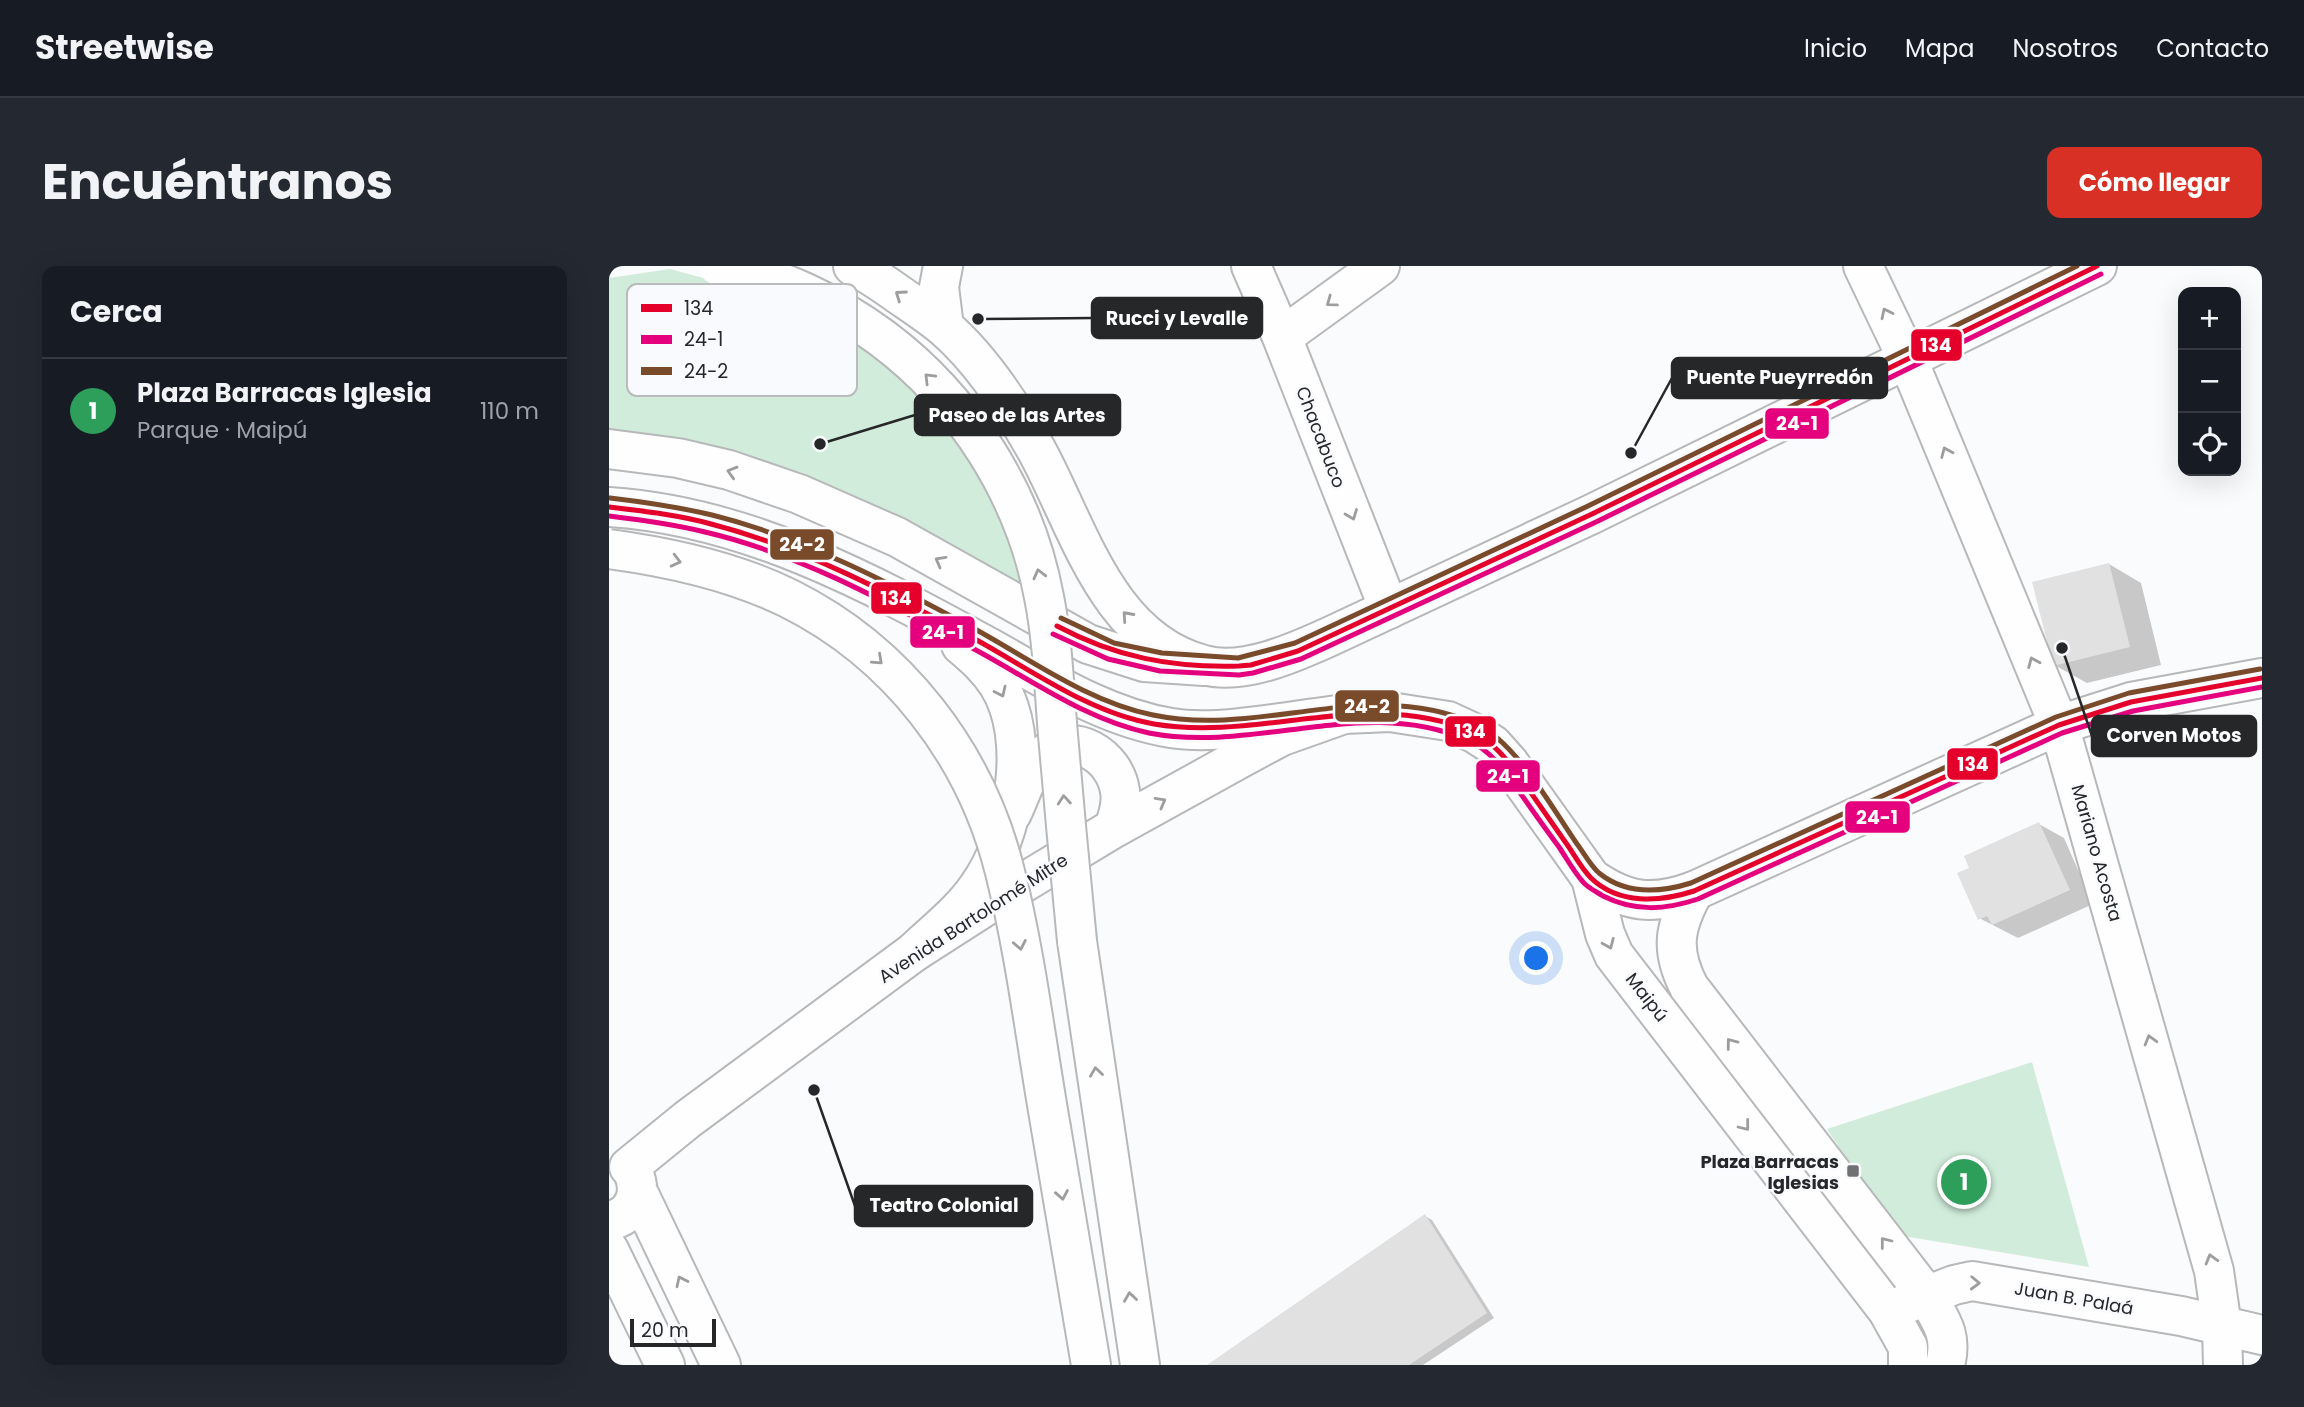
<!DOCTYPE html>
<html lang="es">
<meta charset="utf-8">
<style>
:root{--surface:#171b24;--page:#242831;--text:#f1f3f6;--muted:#9ea1a6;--line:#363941;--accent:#d93025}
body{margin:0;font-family:Poppins,sans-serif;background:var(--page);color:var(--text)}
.controls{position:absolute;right:21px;top:21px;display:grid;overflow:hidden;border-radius:14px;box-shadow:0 7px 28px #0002}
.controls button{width:63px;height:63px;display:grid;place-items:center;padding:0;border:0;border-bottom:2px solid var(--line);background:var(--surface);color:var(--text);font:35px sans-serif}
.scale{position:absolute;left:21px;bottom:18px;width:86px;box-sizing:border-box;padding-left:7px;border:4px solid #262728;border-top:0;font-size:19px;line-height:24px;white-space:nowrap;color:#262728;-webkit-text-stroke:5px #f9fafd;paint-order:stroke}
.you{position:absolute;left:928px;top:693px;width:24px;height:24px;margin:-18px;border:5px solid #fff;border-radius:50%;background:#1a73e8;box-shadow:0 0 0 10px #1a73e833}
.badge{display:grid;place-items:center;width:46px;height:46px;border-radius:50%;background:var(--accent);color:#fff;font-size:23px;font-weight:700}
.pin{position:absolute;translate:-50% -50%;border:4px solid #fff;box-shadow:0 2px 7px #0006}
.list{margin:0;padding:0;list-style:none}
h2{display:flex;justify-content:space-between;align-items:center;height:91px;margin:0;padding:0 28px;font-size:30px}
h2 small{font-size:23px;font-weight:400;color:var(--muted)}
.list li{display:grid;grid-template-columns:46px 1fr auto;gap:21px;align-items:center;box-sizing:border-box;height:105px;padding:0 28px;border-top:2px solid var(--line)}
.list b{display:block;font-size:26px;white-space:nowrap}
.list p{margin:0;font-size:23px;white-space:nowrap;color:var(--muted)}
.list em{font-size:23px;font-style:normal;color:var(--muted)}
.icon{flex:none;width:38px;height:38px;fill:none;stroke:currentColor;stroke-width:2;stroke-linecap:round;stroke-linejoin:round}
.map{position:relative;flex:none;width:1653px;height:1099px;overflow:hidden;border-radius:14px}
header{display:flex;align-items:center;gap:42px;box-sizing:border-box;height:98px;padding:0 35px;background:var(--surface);border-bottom:2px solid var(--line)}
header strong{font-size:33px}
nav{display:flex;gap:38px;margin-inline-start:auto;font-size:24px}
.intro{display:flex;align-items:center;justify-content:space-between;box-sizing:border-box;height:168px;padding:0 42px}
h1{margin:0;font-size:49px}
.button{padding:18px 32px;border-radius:14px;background:var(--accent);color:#fff;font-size:24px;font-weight:700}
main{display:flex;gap:42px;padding:0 42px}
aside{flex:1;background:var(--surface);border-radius:14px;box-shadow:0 7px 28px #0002}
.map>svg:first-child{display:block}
</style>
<header>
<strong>Streetwise</strong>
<nav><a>Inicio</a><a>Mapa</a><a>Nosotros</a><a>Contacto</a></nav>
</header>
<div class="intro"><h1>Encuéntranos</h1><a class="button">Cómo llegar</a></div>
<main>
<aside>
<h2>Cerca<small></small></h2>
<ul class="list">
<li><span class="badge" style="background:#2e9e5b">1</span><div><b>Plaza Barracas Iglesia</b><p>Parque · Maipú</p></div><em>110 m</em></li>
</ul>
</aside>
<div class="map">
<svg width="1653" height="1099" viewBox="0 0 1653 1099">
<rect width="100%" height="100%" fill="#fafbfc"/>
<path fill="#d1ecda" d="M61 3 190 38 320 121 403 247 416 338 0 168V12Z
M1423 796 1480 1001 1288 969 1218 863Z"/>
<path fill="#0003" d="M1500 298 1532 317 1552 399 1478 417 1445 399Z
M1430 558 1455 572 1484 638 1409 672 1370 652 1362 602Z
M816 950 823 954 885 1052 814 1099H602Z"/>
<path fill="#e1e1e1" d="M1500 297 1521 381 1444 400 1423 316Z
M1430 556 1461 624 1383 659 1378 650 1369 654 1348 607 1360 602 1355 590Z
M816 948 878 1047 800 1099H598Z"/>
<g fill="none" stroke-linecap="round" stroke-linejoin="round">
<g stroke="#b7b8b9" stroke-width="42">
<path id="minor" d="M642 0 673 71 780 343
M1254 0 1299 94
M673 71 771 0
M1450 459 1605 1005 1613 1061 1614 1099
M982 612 996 668 1005 689 1279 1045 1299 1081V1099
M1085 625C1065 661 1061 684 1080 721L1318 1030C1332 1055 1344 1069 1336 1099
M1294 1039 1345 1019 1363 1015 1572 1050 1653 1069"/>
</g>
<g stroke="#b7b8b9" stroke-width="42">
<path id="major" d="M244 0C260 7 275 18 289 28 305 39 322 50 336 62 374 95 404 142 428 185 470 262 498 374 595 399 634 410 687 386 722 370L983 248 1488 0
M334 0 330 21 335 61
M1299 94 1450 459
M403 547C412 529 418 504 434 490 464 463 506 490 511 525 513 538 509 550 505 562
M20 901 79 853 305 686 386 634 505 562 637 489 673 470 735 448 781 446 839 455 867 468 884 479 900 497 982 612C1018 637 1044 640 1085 625L1450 459 1522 436 1653 412
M28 924 112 1099
M0 955C24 950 34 928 24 906
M0 984 56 1099"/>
</g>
<g stroke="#b7b8b9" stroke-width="42">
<path id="highway" d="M0 183 69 192 120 204 190 228 288 271 479 378 535 396 595 400
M0 241C138 250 260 316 379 381 437 413 495 451 562 462 610 470 685 454 735 448
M468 675 531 1099
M305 686C327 665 352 646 369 621 405 571 424 473 389 418 379 402 366 391 352 379
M442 862 482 1099"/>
</g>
<use href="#minor" stroke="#fefeff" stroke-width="38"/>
<use href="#major" stroke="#fefeff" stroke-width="38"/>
<use href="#highway" stroke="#fefeff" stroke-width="38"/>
<g stroke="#b7b8b9" stroke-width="42" stroke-linecap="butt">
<path id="highway-bridge" d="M109 0C166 8 227 38 273 72 356 134 416 229 435 331 444 376 445 423 449 469 455 538 461 606 468 675
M0 283C60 291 124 305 179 332 288 386 367 488 396 606 417 690 427 777 442 862"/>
</g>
<use href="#highway-bridge" stroke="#fefeff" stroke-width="38"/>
<g stroke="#f9fafd" stroke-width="10">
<path id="bus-1" d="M0 241C34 245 69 249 102 258 195 282 280 327 364 372 421 403 480 447 545 458 651 476 760 421 863 466 886 476 901 498 915 517 929 537 943 557 957 577 965 588 972 602 982 612 1010 639 1051 636 1085 625L1450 459 1522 436 1653 412
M448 360C506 391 563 402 630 400L642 399 689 385 983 248 1488 0"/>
</g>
<g stroke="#f9fafd" stroke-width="10">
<path id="bus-2" d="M0 250C33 254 64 258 96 266 191 288 279 337 365 383 421 413 477 454 540 467 647 488 757 428 860 475 881 484 895 504 907 521 921 541 935 561 950 581 958 593 965 606 974 616 979 622 988 626 994 630 1026 646 1056 644 1089 633L1453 467 1524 445 1653 421
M444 368 499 393 551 405 630 409 644 407 692 393 987 256 1492 8"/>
</g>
<g stroke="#f9fafd" stroke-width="10">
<path id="bus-3" d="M1 232C35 236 69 241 103 249 195 272 281 317 364 362 421 393 479 436 544 449 654 472 757 410 867 458 907 476 943 542 968 578 975 587 981 599 990 607 1017 629 1050 627 1082 617L1447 451 1520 427 1651 403
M452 352 505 377 553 387 629 392 686 377 979 240 1468 0"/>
</g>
<use href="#bus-1" stroke="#e4002b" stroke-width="5"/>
<use href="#bus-2" stroke="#e5007d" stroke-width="5"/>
<use href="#bus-3" stroke="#7a4b2a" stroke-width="5"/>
</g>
<defs><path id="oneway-chevron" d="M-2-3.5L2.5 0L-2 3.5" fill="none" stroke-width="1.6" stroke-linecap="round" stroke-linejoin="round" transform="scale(1.75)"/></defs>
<g stroke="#9d9d9e">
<use href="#oneway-chevron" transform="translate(291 29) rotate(-145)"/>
<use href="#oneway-chevron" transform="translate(722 36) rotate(144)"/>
<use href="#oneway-chevron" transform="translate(1277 47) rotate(-116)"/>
<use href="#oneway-chevron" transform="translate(320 112) rotate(-135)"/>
<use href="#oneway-chevron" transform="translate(1337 186) rotate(-113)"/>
<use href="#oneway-chevron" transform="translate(123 206) rotate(-164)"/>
<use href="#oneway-chevron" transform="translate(743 249) rotate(69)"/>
<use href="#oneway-chevron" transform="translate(67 295) rotate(14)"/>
<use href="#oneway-chevron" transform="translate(331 295) rotate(-151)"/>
<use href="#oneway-chevron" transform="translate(430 308) rotate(-104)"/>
<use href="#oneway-chevron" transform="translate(518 350) rotate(-132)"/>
<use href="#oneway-chevron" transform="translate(269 394) rotate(42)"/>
<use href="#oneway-chevron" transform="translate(1424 396) rotate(-113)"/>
<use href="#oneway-chevron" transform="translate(392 426) rotate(65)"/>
<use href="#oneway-chevron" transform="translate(455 534) rotate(-95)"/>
<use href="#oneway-chevron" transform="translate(552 536) rotate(-29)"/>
<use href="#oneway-chevron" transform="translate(1000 678) rotate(67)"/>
<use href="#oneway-chevron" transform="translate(411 679) rotate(79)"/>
<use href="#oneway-chevron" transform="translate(1541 774) rotate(-106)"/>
<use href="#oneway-chevron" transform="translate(1122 777) rotate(-127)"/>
<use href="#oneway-chevron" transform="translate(487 806) rotate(-98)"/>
<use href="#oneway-chevron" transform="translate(1136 860) rotate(52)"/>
<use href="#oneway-chevron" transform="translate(453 929) rotate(80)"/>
<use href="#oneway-chevron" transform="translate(1276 976) rotate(-128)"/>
<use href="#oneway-chevron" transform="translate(1602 993) rotate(-106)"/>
<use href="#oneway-chevron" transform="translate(72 1015) rotate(-116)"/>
<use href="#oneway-chevron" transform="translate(1366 1017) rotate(2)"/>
<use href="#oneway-chevron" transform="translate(521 1031) rotate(-98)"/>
</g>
<rect fill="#707172" stroke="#f9fafd" stroke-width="2.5" x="1237" y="898" width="14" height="14" rx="3.5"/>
<g text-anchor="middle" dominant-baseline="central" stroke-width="5" stroke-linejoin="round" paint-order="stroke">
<g font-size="18" fill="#262728" stroke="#f9fafd">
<text transform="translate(712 171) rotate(69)">Chacabuco</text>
<text transform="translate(1488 587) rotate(74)">Mariano Acosta</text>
<text transform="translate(364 652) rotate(-33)">Avenida Bartolomé Mitre</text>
<text transform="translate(1038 731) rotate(52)">Maipú</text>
<text transform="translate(1465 1032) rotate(10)">Juan B. Palaá</text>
</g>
<g font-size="18" font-weight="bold" fill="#262728" stroke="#f9fafd" text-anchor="end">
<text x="1230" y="895">Plaza Barracas<tspan x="1230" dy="21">Iglesias</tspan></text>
</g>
</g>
<rect x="18" y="18" width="230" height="112" rx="10" fill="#f9fafd" stroke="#babbbd" stroke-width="2"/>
<rect x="32" y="38" width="31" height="8" fill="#e4002b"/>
<rect x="32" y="69" width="31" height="9" fill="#e5007d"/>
<rect x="32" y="101" width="31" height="8" fill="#7a4b2a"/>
<g font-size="19" fill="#262728">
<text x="75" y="49">134</text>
<text x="75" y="80">24-1</text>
<text x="75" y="112">24-2</text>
</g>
<path fill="none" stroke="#262728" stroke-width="2.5" d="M369 53L483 52M1022 187L1063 112M211 178L306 149M1453 382L1483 470M205 824L246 940"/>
<g fill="#262728" stroke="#f9fafd" stroke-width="2.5">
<circle cx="369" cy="53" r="7"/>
<circle cx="1022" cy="187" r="7"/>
<circle cx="211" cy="178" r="7"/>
<circle cx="1453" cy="382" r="7"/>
<circle cx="205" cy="824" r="7"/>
</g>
<g fill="#262728" stroke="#262728" stroke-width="2.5">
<rect x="483" y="32" width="170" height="40" rx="7"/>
<rect x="1063" y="92" width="215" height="40" rx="7"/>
<rect x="306" y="129" width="205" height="40" rx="7"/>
<rect x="1483" y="450" width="164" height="40" rx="7"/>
<rect x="246" y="920" width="177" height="40" rx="7"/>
</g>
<g font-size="19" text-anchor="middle" font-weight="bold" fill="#fff">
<text x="568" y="59">Rucci y Levalle</text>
<text x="1171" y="118">Puente Pueyrredón</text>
<text x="408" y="156">Paseo de las Artes</text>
<text x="1565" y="476">Corven Motos</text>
<text x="335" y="946">Teatro Colonial</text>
</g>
<g stroke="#f9fafd" stroke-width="2.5">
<rect x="1301" y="62" width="53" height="34" rx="7" fill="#e4002b"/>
<rect x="1155" y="141" width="66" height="33" rx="7" fill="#e5007d"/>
<rect x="160" y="262" width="66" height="33" rx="7" fill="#7a4b2a"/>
<rect x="261" y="315" width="53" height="34" rx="7" fill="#e4002b"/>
<rect x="300" y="349" width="67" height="34" rx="7" fill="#e5007d"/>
<rect x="725" y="423" width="66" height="34" rx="7" fill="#7a4b2a"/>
<rect x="835" y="449" width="53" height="33" rx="7" fill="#e4002b"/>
<rect x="1337" y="481" width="53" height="34" rx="7" fill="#e4002b"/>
<rect x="866" y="493" width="66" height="34" rx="7" fill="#e5007d"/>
<rect x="1235" y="534" width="67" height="34" rx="7" fill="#e5007d"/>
</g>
<g font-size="19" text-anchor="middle" font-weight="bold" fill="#fff">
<text x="1327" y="86">134</text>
<text x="1188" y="164">24-1</text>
<text x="193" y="285">24-2</text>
<text x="287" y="339">134</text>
<text x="334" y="373">24-1</text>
<text x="758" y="447">24-2</text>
<text x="861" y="472">134</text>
<text x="1364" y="505">134</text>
<text x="899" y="517">24-1</text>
<text x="1268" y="558">24-1</text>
</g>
</svg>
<div class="controls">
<button>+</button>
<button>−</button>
<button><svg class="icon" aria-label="locate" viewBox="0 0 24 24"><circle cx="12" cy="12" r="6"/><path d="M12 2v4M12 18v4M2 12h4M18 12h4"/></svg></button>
</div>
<div class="scale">20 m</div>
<div class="you"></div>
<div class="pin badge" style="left:1355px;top:916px;background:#2e9e5b">1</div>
</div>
</main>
